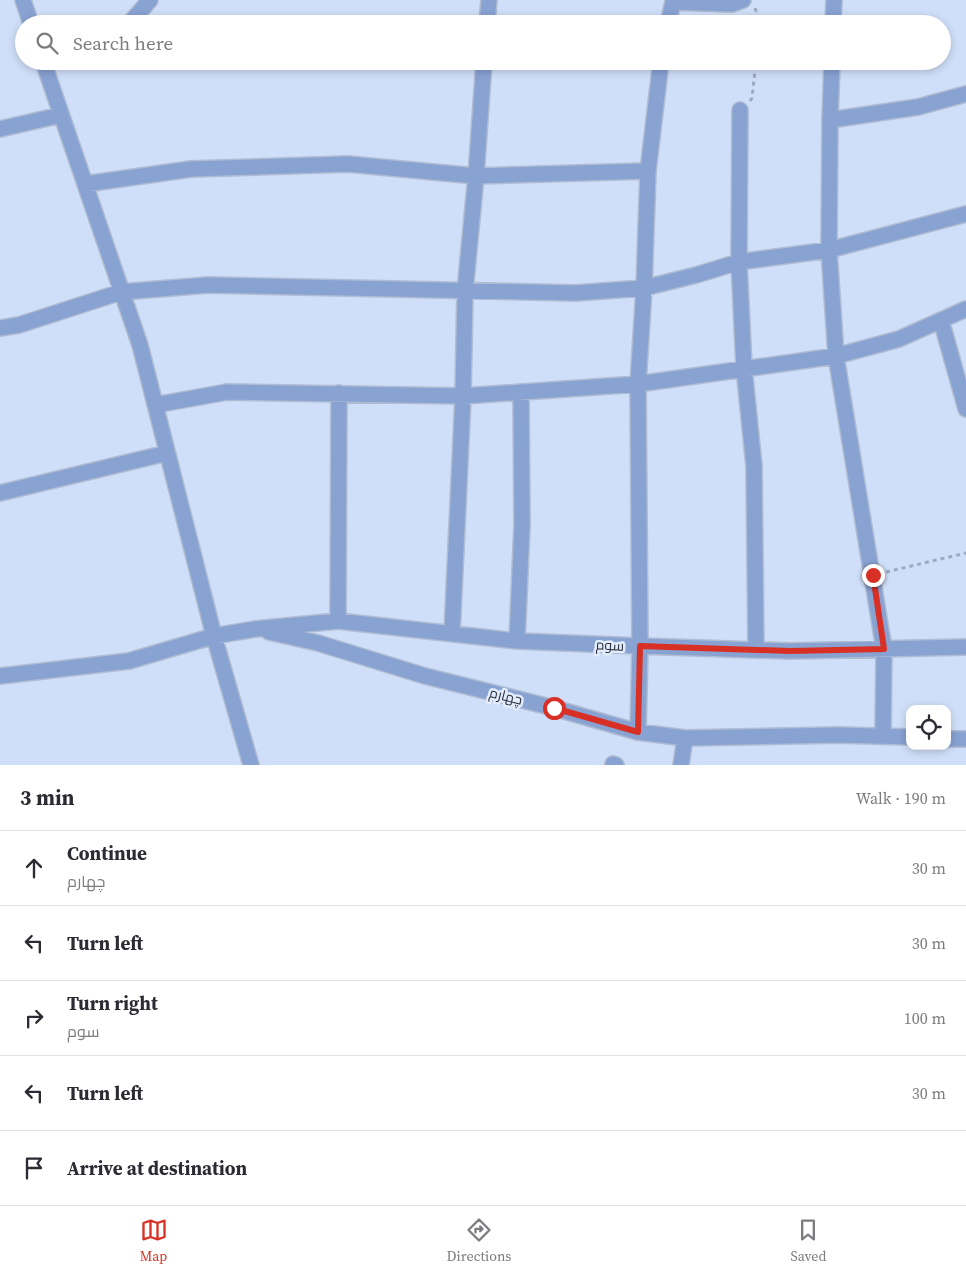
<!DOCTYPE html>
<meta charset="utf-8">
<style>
:root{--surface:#fff;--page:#f2f2f3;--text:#2b2b33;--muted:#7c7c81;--line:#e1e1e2;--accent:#d93025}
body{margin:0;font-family:"Source Serif 4",Cairo,serif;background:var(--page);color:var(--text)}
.controls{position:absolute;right:15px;bottom:15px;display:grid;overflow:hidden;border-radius:10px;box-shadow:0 2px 8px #0003}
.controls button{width:45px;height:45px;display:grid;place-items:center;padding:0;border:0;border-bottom:1px solid var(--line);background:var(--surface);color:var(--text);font:25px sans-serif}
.stop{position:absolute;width:15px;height:15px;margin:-11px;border:4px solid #d93025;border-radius:50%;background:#fff}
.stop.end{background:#d93025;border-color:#fff;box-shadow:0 1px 5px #0008}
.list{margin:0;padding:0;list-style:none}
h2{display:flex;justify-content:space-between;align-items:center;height:65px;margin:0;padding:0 20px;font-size:21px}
h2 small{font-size:16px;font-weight:400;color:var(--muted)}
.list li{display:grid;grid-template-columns:32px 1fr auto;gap:15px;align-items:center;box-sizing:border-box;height:75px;padding:0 20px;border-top:1px solid var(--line)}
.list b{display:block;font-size:19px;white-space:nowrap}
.list p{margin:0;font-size:16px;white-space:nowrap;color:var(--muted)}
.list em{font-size:16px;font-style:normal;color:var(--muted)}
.icon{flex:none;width:28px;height:28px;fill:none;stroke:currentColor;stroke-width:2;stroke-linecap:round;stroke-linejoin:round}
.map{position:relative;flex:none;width:966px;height:765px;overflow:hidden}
.search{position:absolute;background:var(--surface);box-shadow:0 2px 8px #0003;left:15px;right:15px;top:15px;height:55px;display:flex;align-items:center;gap:12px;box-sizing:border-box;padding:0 18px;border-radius:28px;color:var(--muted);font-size:19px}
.sheet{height:440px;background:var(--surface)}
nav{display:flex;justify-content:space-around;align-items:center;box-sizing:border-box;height:70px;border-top:1px solid var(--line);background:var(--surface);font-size:14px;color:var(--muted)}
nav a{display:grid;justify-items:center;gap:2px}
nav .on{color:var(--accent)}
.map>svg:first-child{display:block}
</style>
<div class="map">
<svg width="966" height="765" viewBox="0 0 966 765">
<rect width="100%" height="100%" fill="#d0dff9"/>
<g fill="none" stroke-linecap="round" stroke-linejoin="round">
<g stroke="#afbcd2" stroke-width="18">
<path id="minor" d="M23 0 31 24
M129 24 150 0
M487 24 489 0
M668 24 673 2 732 4 743 0
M833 24 834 0
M43 61 140 345 214 636 251 765
M832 61 830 120 829 250 836 356 884 649 883 736
M740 110 739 262 744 368 754 466 756 650
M830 120 918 107 966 94
M0 129 61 115
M85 184 191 169 348 164 476 176 648 171
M941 320 966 409
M0 328 19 325 121 292 208 285 575 293 644 288 696 275 739 262 829 250 966 214
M155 405 227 392 463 396 638 384 836 356 899 339 966 309
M0 493 167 453
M338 621 339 393
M269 632 318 643 425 676 554 708 638 732 685 738 838 735 910 737
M452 634 463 396 465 291 476 176 484 61
M517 641 522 525 521 392
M0 676 129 661 214 636 255 629 338 621 517 641 640 646 790 651 966 647
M638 732 640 646 638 384 644 288 648 171 661 61
M947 739H966
M613 764 616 765
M681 765 685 738"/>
</g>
<path stroke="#9da9be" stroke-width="3" stroke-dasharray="4 4" stroke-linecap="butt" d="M755 8 761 24
M750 101 752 98 756 61
M886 572 966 553"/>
<use href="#minor" stroke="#88a2d2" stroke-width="15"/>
</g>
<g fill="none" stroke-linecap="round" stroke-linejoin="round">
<path stroke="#d93025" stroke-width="6" d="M554 708 638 732 640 646 790 651 884 649 873 575"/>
</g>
<g text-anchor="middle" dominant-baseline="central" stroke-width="5" stroke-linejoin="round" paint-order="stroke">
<g font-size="14" fill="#292f38" stroke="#e3ecfc">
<text transform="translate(610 645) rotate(3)">سوم</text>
<text transform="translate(506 696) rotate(14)">چهارم</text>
</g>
</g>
</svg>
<div class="controls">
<button><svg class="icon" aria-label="locate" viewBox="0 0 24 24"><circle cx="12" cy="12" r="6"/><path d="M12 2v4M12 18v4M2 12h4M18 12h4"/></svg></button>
</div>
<div class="stop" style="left:554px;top:708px"></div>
<div class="stop end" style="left:873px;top:575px"></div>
<div class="search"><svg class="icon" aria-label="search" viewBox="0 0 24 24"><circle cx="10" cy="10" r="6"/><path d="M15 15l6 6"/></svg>Search here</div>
</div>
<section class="sheet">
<h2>3 min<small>Walk · 190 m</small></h2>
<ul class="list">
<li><svg class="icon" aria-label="ahead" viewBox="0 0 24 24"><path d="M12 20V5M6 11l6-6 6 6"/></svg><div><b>Continue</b><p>چهارم</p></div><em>30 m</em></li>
<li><svg class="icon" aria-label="left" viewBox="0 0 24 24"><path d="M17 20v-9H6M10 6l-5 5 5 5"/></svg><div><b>Turn left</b></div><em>30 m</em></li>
<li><svg class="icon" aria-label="right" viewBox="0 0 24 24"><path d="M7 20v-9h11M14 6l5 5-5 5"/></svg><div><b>Turn right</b><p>سوم</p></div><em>100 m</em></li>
<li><svg class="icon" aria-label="left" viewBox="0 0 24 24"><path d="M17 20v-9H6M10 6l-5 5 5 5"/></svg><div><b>Turn left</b></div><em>30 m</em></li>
<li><svg class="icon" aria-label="arrive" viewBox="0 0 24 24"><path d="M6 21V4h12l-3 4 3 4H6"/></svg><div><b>Arrive at destination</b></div></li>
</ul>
</section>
<nav>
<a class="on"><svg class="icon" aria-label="map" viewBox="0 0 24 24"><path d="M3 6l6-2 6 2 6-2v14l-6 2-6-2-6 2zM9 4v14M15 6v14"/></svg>Map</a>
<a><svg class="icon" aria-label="directions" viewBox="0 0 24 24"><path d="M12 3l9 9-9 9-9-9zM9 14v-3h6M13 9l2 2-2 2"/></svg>Directions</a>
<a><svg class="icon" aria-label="saved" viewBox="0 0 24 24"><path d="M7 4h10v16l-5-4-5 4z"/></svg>Saved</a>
</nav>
